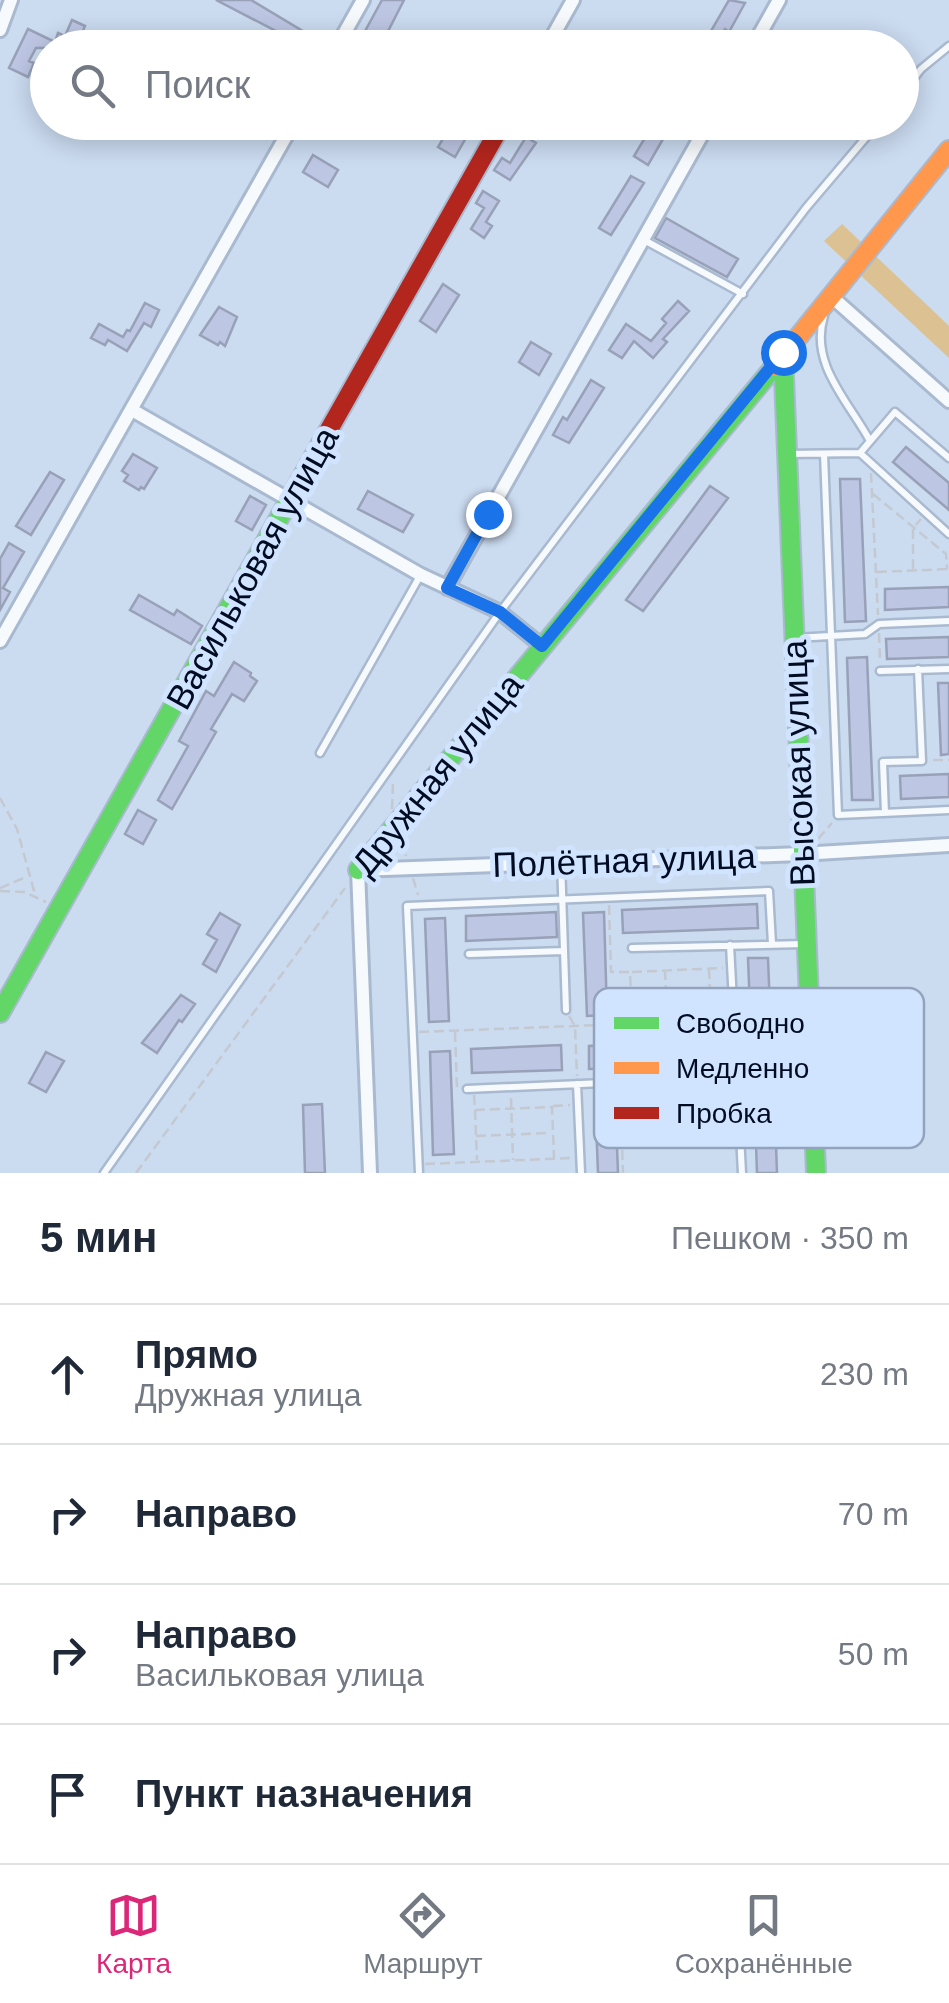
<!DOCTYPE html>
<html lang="ru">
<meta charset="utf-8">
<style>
:root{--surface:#fff;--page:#f2f2f3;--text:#1f2937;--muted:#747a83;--line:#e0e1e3;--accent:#db2777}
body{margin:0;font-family:Helvetica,sans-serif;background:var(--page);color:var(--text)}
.stop{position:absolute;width:30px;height:30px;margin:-22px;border:8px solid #1a73e8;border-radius:50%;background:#fff}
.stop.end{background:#1a73e8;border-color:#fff;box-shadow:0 2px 10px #0008}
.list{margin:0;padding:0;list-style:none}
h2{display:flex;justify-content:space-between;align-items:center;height:130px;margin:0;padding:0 40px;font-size:42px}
h2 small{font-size:32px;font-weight:400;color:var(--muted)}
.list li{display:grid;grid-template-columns:65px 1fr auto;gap:30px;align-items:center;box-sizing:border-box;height:140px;padding:0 40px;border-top:2px solid var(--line)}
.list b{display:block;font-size:38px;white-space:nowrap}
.list p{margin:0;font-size:32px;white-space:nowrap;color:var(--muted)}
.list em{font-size:32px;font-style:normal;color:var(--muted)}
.icon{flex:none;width:55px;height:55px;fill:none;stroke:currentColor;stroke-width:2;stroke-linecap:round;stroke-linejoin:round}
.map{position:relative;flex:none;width:949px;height:1173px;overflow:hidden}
.search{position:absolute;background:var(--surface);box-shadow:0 5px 25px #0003;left:30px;right:30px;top:30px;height:110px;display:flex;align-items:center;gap:25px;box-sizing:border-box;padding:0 35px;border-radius:55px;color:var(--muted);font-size:38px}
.sheet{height:690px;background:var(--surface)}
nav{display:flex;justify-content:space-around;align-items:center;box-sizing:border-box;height:140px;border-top:2px solid var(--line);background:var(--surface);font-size:28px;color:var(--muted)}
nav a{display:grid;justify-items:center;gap:5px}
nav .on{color:var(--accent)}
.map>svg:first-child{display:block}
</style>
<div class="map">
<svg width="949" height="1173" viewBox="0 0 949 1173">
<rect width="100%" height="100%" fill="#cbdbf0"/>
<path fill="#dcc192" d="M842 224 949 326V358L824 241Z"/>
<path fill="#bdc6e3" stroke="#98a1b7" stroke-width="2.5" d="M216 0H251L316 39 311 48H296L299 43Z
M382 0H404L382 43 364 33Z
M729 0 745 3 729 32 725 29 717 43 724 48H696L703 35 707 38Z
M72 20 85 26 76 48H36L29 61 34 63 28 77 9 68 28 29 55 42 58 33 65 36Z
M453 122H475L455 157 438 147Z
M652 126 666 134 648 165 634 156Z
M526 137 536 143 510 180 494 170 502 158 510 163Z
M313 155 338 170 328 187 303 172Z
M631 176 644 183 611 235 599 228Z
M483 191 499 201 486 222 492 226 484 238 471 229 484 208 476 203Z
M666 218 738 259 727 277 655 238Z
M443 284 459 295 436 332 420 321Z
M678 301 689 311 663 339 667 342 653 358 634 341 622 358 609 350 626 324 651 341 666 323 662 319Z
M145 303 159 310 151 327 144 323 127 351 108 340 105 345 91 338 99 324 123 337 127 330 130 331Z
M219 307 237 317 225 346 220 342 218 345 200 335Z
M531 342 551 354 539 375 519 362Z
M591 380 604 388 569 443 553 435 563 417 567 420Z
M906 447 949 483V510L893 462Z
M133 454 157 468 144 489 141 487 139 490 124 481 128 475 122 471Z
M50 472 64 480 31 535 16 526Z
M840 479H860L866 621 845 622Z
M710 486 728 498 643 611 626 600Z
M368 491 413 515 403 532 358 509Z
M250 496 266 505 252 530 236 521Z
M9 543 24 552 3 588 10 592 0 610V559Z
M949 587V607L885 610V589Z
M139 595 174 615 177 610 202 626 191 644 130 610Z
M949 637V657L887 659 886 639Z
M867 657 873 800H852L847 658Z
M234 662 251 673 250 676 257 681 244 701 232 694 211 729 216 732 172 809 158 800 188 746 179 741 206 691 214 696Z
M938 683H949V754L941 755Z
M949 774V797L901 799 900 776Z
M138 810 156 820 143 844 125 834Z
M757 904 758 928 623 933 622 910Z
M556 912 557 937 466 941V916Z
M604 912 607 1015 587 1016 583 913Z
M220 913 240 925 216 972 203 964 217 940 207 934Z
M445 918 449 1021 429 1022 425 919Z
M748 958H768L772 1060 752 1061Z
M181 995 195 1004 182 1022 179 1020 157 1053 142 1043Z
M723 1040 724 1064 589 1069V1046Z
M561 1045 562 1070 472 1073 471 1049Z
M450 1051 454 1154 433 1155 430 1052Z
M46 1052 64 1061 46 1092 29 1083Z
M774 1088 777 1173H757L754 1089Z
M615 1094 618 1173H598L595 1095Z
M322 1104 325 1173H305L303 1105Z"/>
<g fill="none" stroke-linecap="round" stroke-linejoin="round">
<g stroke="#a9b9cf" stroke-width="11">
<path id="lane" d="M902 94 921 69 949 46
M644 240 743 294
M824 316C809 364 849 402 870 441
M860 453 895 412 949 458
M788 454 860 453 949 534
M824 454 838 815 949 810
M795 638 865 634 879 624 949 621
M880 671 949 669
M320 753 420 576
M885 813 883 762 922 761 918 669
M561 862 566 1010
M730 945 742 1173
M632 948 804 944
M469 954 564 951
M577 1084 581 1173
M467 1089 737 1077
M104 1173 500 612 806 208 879 122
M419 1173 407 906 769 891 772 944"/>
</g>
<g stroke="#a9b9cf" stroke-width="18">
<path id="street" d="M0 30 11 0
M336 48 363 0
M546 48 573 0
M752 48 779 0
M832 297 949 401
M132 410 421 575 500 612 542 646
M447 588 709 122
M0 641 294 122
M370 1173 358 870 801 854 949 845"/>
</g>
<g stroke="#a9b9cf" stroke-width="22">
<path id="fast" d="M783 352 816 1173
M358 870 774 367
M0 1013 313 458"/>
</g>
<g stroke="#a9b9cf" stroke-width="22">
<path id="slow" d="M774 367 949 150"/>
</g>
<g stroke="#a9b9cf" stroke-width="22">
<path id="jam" d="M313 458 503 122"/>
</g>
<path stroke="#c4c9d1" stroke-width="2.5" stroke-dasharray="10 5" stroke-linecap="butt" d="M871 473 878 615
M873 494 946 554 947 569
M913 569V528L921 519
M877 572 949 569
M879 633 880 660
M933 760H949
M0 798 17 829 36 898
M392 809 393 782
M818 839 832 823
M401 840 406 856
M413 878 418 895
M0 888 26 877
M0 891 24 892 46 902
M609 905 611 972H630L632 1022
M709 969 711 1019
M665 970 667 1021
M632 972 723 968
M633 1000 710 998
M569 1016 575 1026 577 1076
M419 1032 726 1020
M455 1032 457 1089
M620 1090 623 1173
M474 1095 475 1110 552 1107 554 1158
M511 1098 513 1160
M553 1106 570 1105
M475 1110 477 1160
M476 1136 549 1133
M425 1164 572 1158
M136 1173 345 888"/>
<use href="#lane" stroke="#f7fafd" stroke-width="6"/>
<use href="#street" stroke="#f7fafd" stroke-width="12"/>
<use href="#fast" stroke="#63d668" stroke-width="18"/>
<use href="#slow" stroke="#ff974d" stroke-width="18"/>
<use href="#jam" stroke="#b3261e" stroke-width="18"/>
</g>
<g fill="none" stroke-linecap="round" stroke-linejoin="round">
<path stroke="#1a73e8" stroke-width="12" d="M488 514 447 588 500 612 542 646 783 352"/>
</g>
<g text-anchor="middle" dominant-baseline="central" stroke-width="10" stroke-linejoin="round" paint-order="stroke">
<g font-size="35" fill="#010c22" stroke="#d1e4ff">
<text transform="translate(252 568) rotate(-61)">Васильковая улица</text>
<text transform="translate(798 763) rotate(-92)">Высокая улица</text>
<text transform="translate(437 774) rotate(-51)">Дружная улица</text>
<text transform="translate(624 860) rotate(-2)">Полётная улица</text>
</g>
</g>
<rect x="594" y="988" width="330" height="160" rx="15" fill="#d1e4ff" stroke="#93a3bd" stroke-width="2.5"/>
<rect x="614" y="1017" width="45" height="12" fill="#63d668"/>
<rect x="614" y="1062" width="45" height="12" fill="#ff974d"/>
<rect x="614" y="1107" width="45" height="12" fill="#b3261e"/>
<g font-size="28" fill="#010c22">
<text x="676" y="1033">Свободно</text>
<text x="676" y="1078">Медленно</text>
<text x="676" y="1123">Пробка</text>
</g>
</svg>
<div class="stop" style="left:783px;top:352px"></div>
<div class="stop end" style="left:488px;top:514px"></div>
<div class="search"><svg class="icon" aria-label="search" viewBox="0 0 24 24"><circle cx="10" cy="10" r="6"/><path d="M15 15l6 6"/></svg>Поиск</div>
</div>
<section class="sheet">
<h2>5 мин<small>Пешком · 350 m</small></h2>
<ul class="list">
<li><svg class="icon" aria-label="ahead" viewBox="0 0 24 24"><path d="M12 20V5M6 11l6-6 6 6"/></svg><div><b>Прямо</b><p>Дружная улица</p></div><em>230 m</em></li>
<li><svg class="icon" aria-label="right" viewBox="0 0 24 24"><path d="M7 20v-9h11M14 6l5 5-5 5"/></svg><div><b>Направо</b></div><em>70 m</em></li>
<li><svg class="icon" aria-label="right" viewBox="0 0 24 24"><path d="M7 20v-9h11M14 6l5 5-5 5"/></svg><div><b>Направо</b><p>Васильковая улица</p></div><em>50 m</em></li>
<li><svg class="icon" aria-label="arrive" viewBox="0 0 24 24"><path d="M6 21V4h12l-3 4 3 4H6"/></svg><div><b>Пункт назначения</b></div></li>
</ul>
</section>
<nav>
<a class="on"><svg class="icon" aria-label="map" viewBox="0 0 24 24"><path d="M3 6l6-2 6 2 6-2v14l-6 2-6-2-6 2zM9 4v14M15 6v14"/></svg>Карта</a>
<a><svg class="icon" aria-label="directions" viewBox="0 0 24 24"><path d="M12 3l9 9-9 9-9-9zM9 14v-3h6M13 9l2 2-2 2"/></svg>Маршрут</a>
<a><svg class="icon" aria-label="saved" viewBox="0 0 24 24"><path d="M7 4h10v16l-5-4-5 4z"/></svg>Сохранённые</a>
</nav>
